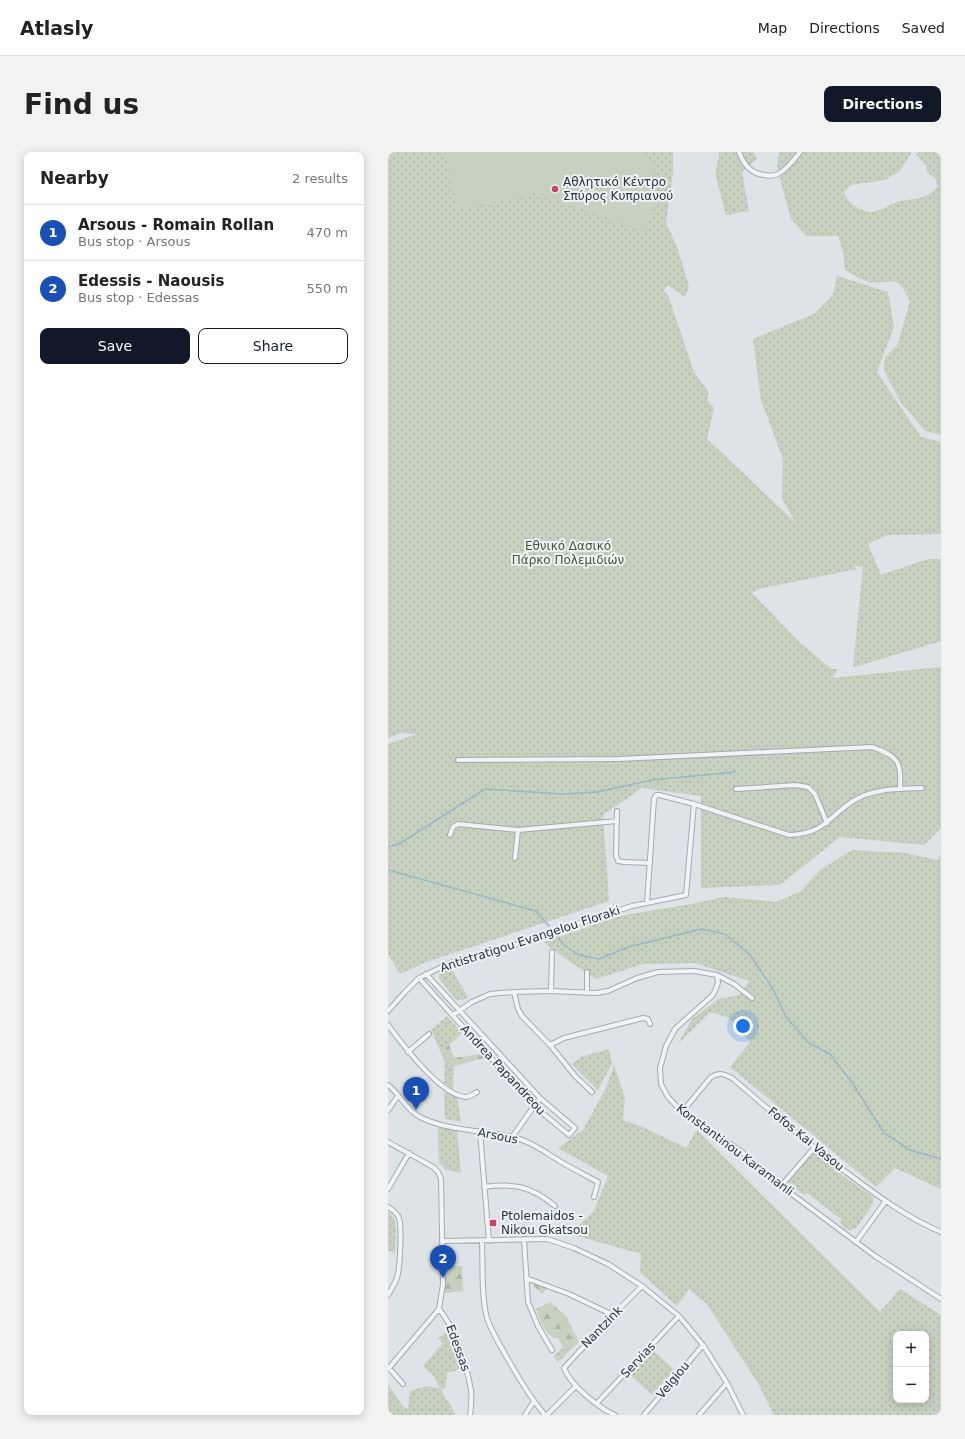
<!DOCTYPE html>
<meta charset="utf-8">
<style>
:root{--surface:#fff;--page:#f2f2f2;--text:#222;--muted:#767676;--line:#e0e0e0;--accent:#111827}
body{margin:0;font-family:"DejaVu Sans",sans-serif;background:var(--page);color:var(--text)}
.controls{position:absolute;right:12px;bottom:12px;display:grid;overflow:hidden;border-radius:8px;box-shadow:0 2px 10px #0003}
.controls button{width:36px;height:36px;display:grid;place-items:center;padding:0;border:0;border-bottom:1px solid var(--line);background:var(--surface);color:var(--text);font:20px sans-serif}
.you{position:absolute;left:355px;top:874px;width:14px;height:14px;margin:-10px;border:3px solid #fff;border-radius:50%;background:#1a73e8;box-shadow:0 0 0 6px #1a73e833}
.badge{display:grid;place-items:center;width:26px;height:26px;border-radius:50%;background:var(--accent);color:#fff;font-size:13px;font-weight:700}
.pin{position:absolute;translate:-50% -33px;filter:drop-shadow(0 1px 2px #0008)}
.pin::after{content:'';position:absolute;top:21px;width:14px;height:12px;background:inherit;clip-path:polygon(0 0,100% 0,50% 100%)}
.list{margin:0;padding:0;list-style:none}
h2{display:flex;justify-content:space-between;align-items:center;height:52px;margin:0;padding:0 16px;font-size:17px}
h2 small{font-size:13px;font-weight:400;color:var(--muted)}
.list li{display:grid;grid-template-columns:26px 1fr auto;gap:12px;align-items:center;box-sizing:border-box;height:56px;padding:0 16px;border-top:1px solid var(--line)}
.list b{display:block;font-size:15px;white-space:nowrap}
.list p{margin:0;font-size:13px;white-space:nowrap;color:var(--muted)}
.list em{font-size:13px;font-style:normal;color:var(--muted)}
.actions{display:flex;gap:8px;padding:12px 16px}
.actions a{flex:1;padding:9px 0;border:1px solid var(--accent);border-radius:8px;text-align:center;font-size:14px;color:var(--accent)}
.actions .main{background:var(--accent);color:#fff}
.map{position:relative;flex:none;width:553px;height:1263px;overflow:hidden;border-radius:8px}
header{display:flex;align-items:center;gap:24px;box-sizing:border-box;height:56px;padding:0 20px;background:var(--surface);border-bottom:1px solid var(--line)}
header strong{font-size:19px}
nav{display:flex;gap:22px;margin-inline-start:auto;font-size:14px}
.intro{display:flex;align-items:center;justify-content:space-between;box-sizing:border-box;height:96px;padding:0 24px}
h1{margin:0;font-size:28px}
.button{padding:10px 18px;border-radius:8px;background:var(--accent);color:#fff;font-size:14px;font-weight:700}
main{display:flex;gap:24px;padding:0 24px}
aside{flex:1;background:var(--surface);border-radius:8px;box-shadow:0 2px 10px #0003}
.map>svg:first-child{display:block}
</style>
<header>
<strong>Atlasly</strong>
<nav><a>Map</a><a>Directions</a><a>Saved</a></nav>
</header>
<div class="intro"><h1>Find us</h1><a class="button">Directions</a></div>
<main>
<aside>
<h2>Nearby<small>2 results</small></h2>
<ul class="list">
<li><span class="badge" style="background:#1a4fb4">1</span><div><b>Arsous - Romain Rollan</b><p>Bus stop · Arsous</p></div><em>470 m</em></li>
<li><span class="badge" style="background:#1a4fb4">2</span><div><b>Edessis - Naousis</b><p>Bus stop · Edessas</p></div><em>550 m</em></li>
</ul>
<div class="actions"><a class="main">Save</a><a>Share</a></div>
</aside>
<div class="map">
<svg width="553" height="1263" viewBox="0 0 553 1263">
<defs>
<pattern id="grass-dots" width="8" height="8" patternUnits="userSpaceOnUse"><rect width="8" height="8" fill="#c6d1bf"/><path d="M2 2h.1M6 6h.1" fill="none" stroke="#aab4a5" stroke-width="1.8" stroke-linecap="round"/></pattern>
<pattern id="forest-firs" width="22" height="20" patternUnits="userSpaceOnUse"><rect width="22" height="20" fill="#c6d1bf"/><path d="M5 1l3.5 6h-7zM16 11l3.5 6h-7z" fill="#aab4a5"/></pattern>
</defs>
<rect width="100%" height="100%" fill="#dee3e7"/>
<path fill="url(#grass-dots)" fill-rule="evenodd" d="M0 0H285V21L278 70 289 95 301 134 297 145 280 133 275 139 280 143 306 220 321 241 319 248 326 256 319 287 408 371 394 347 395 307 373 248 365 187 426 162 445 143 449 124 500 140 506 175 489 220 533 285 553 290V382L499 383 480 392 493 423 540 407H553V489L477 512 465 515 475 415 465 413 469 417 370 437 364 441 412 491 444 517H450L444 526 553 515V676L536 693 452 685 392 733 313 736V644L254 636 215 663 221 749 36 811 12 822 0 802V592L29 582 13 581 0 586Z
M331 0H365L369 7 354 20 361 59 338 63 327 21 331 5Z
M391 0H524L511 20 496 28 463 33 456 40C458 45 462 51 467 54 487 67 491 56 510 50 526 45 536 50 549 35L548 27 539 20 538 13 528 3 531 0H553V283L537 279 512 249 496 219 497 205 510 192 522 149C507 119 506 133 481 130 473 128 464 122 457 118L455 100 450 84H419L403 67 389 16Z
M464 698 518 701 549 708 553 703V1037L507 1016 488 1035 342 915 362 890 341 866 322 860 290 892 304 867 331 847 351 843 361 829 307 811 255 812 208 827 175 805 156 790 231 764 303 752 336 745 388 750 413 739 432 718Z
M61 813 80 845 75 848H68L51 826C51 819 55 816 61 813Z
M59 864 74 881 53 901 43 878Z
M221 897 224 912 210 938 184 912 193 905Z
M57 912H66L65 937 56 931Z
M226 913 237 946 235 968 257 976 298 996 309 978 492 1160 512 1137 553 1163V1263H386L371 1233 319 1152 301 1137 289 1154 252 1120 253 1102 182 1082 206 1059 220 1024 170 996 195 978 218 936ZM508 1182H538V1248H508Z
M56 940 69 945 73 970 57 967Z
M50 975 69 978 73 1021 56 1017 55 1014 51 1011Z
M424 1000 430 1001 454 1023 485 1045V1052L468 1076 464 1078H460L452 1071 454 1068 419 1041 416 1043 401 1031 400 1027Z
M0 1059C12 1069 7 1087 7 1101L0 1098Z
M60 1179 73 1217 59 1221 57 1237 52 1236 68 1263H0V1232L15 1255 20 1257 22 1239 38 1234 52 1236 44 1222 35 1214 55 1191 50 1186Z
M175 1196 178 1202 175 1206 169 1210 166 1203Z
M263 1196 286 1218 264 1243 239 1220Z"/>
<path fill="url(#forest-firs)" d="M61 893 66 906 92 902 96 906 67 914 66 912H57L53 901Z
M56 1114H74L75 1139 57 1141Z
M147 1131 160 1136 154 1142 144 1132Z
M162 1150 178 1164 191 1190 178 1202 170 1186C158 1187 152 1167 148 1157Z"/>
<path fill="#c6d1bf" d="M57 0H254L265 15 270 33 258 80 150 41 69 58Z"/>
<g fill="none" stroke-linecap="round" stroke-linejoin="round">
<path stroke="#99b7c7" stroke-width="1.5" d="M0 695 11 692 97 637 175 642 209 640 264 628 347 620
M0 718 148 759 161 774
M168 783 176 793 191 803 211 807 240 795 313 777 337 782 362 803 385 837 398 865 421 891 442 902 465 932 496 981 522 998 553 1007"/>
<g stroke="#a3abb1" stroke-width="6">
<path id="street" d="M351 0C356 13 363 22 377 23 380 24 384 24 387 23 396 21 406 8 412 0
M70 608 231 607 484 595C510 604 514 610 512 637
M348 637 408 633 420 635 427 642 439 671
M229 659 228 703 230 709 236 710 262 711
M62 683 65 675 70 672 130 678 229 669
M127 706 130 678
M259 751 266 647 268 643H271L306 652 401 683C437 681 438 667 465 649 485 636 511 637 534 636
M199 820V840
M329 823 330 831 327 839 324 844 299 866 287 877 278 894 272 916 273 932 280 945 294 960 353 999 393 1034 487 1104 553 1147
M31 826 146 954 181 983 187 976 152 946 38 822
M163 839 164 800
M126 840 130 857 134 864 162 893 188 925 204 940
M0 859 17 840 31 826 62 811 144 788 182 774 244 754 298 743 306 652
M65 863 84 850 102 842 126 840 163 839 208 841 220 839 249 826 270 820 306 819 329 823 346 832 364 846
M0 873C14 892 53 944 78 945 82 945 85 942 89 940
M162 893 176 886 255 866 260 867 262 872
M20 900 41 882
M0 933C13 943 17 957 32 965 59 979 95 978 124 985 143 989 158 1001 175 1011 187 1018 199 1024 210 1030L206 1045
M0 958 10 944
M294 960 323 925C332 920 336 922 344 926 383 959 421 993 462 1023 491 1045 520 1066 553 1080
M92 980 101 1089
M124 985 152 946
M0 990 45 1015 50 1020 53 1027 55 1132 51 1157
M393 1034 426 996
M96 1035C126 1031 143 1034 167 1054
M0 1037 21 1001
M0 1055C5 1058 9 1061 11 1066 14 1075 12 1117 9 1126 7 1132 3 1137 0 1143
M136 1087 140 1150 150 1174 164 1198
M54 1089 159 1087 186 1096 220 1112 254 1134 291 1164 315 1193 339 1231 355 1263
M94 1089C95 1112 93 1145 99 1166 103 1178 110 1190 117 1202 129 1223 141 1244 157 1263
M468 1090 497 1050
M138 1126 181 1142 225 1163
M51 1157C66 1174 79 1215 83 1238 84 1246 83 1255 82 1263
M0 1215 15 1232
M1 1216 51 1157
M209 1251 291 1164
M137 1263 146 1249
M159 1263 188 1234
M227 1263C211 1256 182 1233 176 1216L225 1163 254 1134
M256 1263 315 1193
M311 1263 339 1231"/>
</g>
<use href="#street" stroke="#f1f3f6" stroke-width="4"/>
</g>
<g fill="#cb446d" stroke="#edf2f5" stroke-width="1.5">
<circle cx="167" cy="37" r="4"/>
<rect x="101" y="1067" width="8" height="8" rx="2"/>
</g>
<g text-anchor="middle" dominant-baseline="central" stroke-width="4" stroke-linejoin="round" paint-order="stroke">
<g font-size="12" fill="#27333e" stroke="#edf2f5" text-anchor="start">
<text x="175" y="30">Αθλητικό Κέντρο<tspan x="175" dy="14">Σπύρος Κυπριανού</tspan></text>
<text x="113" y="1064">Ptolemaidos -<tspan x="113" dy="14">Nikou Gkatsou</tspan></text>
</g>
<g font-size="12" fill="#415935" stroke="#edf2f5">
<text x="180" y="394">Εθνικό Δασικό<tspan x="180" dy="14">Πάρκο Πολεμιδιών</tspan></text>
</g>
<g font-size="12" fill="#27333e" stroke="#edf2f5">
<text transform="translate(142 787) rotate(-18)">Antistratigou Evangelou Floraki</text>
<text transform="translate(115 918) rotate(47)">Andrea Papandreou</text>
<text transform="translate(110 984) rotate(11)">Arsous</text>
<text transform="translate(418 987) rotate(39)">Fofos Kai Vasou</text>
<text transform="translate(347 998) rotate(37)">Konstantinou Karamanli</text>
<text transform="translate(214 1175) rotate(-46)">Nantzink</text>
<text transform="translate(70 1196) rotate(70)">Edessas</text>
<text transform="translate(250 1208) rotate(-47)">Servias</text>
<text transform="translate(285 1228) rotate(-50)">Velgiou</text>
</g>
</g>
</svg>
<div class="controls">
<button>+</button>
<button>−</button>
</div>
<div class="you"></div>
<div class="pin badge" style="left:28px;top:958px;background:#1a4fb4">1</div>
<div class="pin badge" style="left:55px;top:1126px;background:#1a4fb4">2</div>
</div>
</main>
